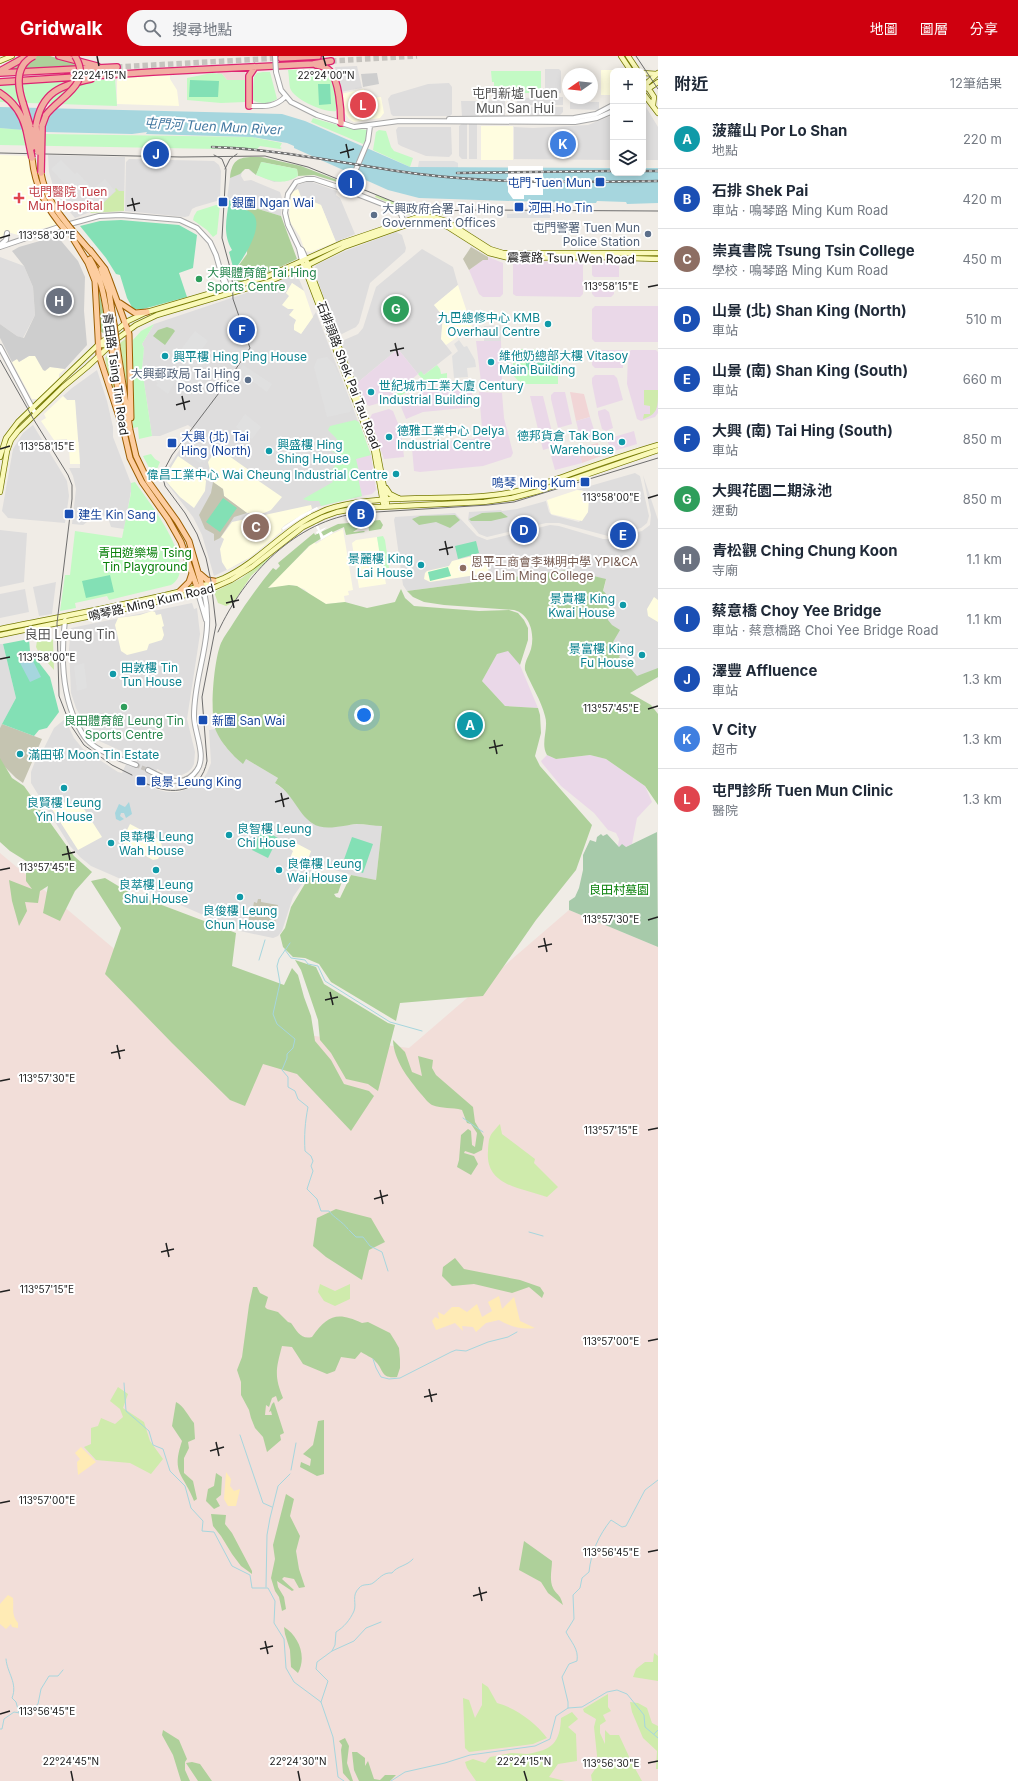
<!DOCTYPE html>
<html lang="zh-TW">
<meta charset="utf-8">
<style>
:root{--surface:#fff;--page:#f6f6f7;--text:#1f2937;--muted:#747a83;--line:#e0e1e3;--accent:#cf000f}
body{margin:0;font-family:Inter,"Noto Sans TC",sans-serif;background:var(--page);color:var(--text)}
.controls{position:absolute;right:12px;top:12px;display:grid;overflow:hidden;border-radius:8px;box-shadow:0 2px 10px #0003}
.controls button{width:36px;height:36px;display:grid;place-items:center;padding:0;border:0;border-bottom:1px solid var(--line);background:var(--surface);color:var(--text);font:20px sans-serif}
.compass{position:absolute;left:562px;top:12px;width:36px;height:36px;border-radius:50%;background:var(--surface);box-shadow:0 2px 10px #0003;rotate:256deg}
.you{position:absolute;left:364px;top:659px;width:14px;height:14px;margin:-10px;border:3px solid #fff;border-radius:50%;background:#1a73e8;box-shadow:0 0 0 6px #1a73e833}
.badge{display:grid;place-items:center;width:26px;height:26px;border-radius:50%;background:var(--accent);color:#fff;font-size:13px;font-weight:700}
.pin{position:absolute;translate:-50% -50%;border:2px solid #fff;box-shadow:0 1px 4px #0006}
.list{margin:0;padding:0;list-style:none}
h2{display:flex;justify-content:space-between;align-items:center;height:52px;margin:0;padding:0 16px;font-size:17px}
h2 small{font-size:13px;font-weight:400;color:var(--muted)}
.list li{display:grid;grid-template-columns:26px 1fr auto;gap:12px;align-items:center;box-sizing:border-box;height:60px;padding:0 16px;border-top:1px solid var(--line)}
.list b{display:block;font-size:15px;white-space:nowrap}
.list p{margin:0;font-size:13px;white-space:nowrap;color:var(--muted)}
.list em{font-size:13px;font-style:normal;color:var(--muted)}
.icon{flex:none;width:22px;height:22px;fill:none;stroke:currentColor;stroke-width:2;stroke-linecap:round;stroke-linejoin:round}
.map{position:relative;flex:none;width:658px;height:1725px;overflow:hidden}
header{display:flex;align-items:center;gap:24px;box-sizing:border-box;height:56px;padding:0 20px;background:var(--accent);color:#fff}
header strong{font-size:19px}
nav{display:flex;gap:22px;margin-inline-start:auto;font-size:14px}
.search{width:280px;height:36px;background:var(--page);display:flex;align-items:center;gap:10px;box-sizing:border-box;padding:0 14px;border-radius:16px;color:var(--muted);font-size:15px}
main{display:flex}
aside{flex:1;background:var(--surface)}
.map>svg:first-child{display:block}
</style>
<header>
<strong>Gridwalk</strong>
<div class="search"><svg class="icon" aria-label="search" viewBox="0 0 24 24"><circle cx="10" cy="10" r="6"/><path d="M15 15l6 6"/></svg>搜尋地點</div>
<nav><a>地圖</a><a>圖層</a><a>分享</a></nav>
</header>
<main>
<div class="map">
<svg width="658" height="1725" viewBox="0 0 658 1725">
<rect width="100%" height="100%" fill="#f0ece6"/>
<path fill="#dedddd" d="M357 10 362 32 340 36 335 11Z
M545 13H559L561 15V37L545 38Z
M449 27 452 31V58L450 60H393L391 58 388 43 391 39 428 28Z
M563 41V49H517V42Z
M505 44V52H482V45Z
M461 45H479V61H462Z
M570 46H599V54L570 53Z
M643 46 658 71V104H643Z
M517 51H563V56L560 59H517Z
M482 53H505V60L482 61Z
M613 59V104L514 103V71L533 72 588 69Z
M463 67H467V103H462L459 100V70Z
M469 67H477V103H469Z
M398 71H451L452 98 449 101 426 100 401 90 398 88 396 74Z
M48 99 125 101 124 155 90 156 75 162 63 148 54 133 49 116Z
M129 103 214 105 219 109 221 115 220 144 196 151 192 153 189 160 185 161 125 155 126 106Z
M267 103 298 120 291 124 274 126 253 117 247 112 242 115 241 120 244 125 251 124 280 136 282 142 281 160 227 143 231 114Z
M309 125 337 135 336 139 340 142 355 178 336 186 321 149 292 136 298 129Z
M396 176 402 179 406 192 405 196 370 227 359 267 356 271 342 278 337 276 314 215 316 209 345 195Z
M422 193 453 211 458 229 434 249 443 260 441 283 452 297 424 319 421 316 418 318 398 293 357 327 342 289 344 284 358 278 363 272 376 231Z
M0 201 24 210 33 231 35 259 23 282 17 280 0 268Z
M301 216 299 223 304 235 292 227 286 237 289 239 301 278 316 256 368 391 371 399 357 417 362 440 317 451 307 456 285 469 281 473 282 475 245 505 214 520 202 479 193 461 166 426 164 421 166 415 193 373 188 369 160 380H152L142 313 144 292 142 288 154 268 261 232Z
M97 314 107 345 113 371V381L132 430 124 473 111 471 108 462 102 459 95 460 83 469 72 468 76 433 73 420 69 412H80L79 386H77L75 344H67L63 340 72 332Z
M33 369 67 425 69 440 65 467 8 462 2 455 13 393 23 377Z
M635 417 640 420 649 460 647 467 641 472 608 480 559 467H546L487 481 479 478 468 464 469 456 501 454 502 455 517 453 546 445 549 456 552 459 579 466 588 456 589 439 582 434H576Z
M643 419 658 464V621L629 637 599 553 606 524 568 514 407 535 403 529 394 464 395 461 455 457 477 480 487 484 550 469 559 470 603 483H610L642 475 650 469 651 459Z
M0 474 27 477 24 526 0 531Z
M56 526 52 558 39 560 33 531Z
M25 533 29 556 0 562V538Z
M192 547 194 553 197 552 200 578 187 663 195 696 194 708 192 712 188 716 180 720H172L157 713 156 716 161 719 155 733 167 736H178L190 732 200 724 201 726 207 717 211 707 209 674 215 673 225 690 233 699 246 703 278 722 275 727 332 771 358 768 382 770 376 824 351 819 316 808 293 841 282 875 278 880 273 882 240 875 91 810 80 801 70 790 31 727V716L39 695 42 696 54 672 65 663 74 682 83 693 118 716 122 717 130 699 95 683 91 679 76 652 71 637 69 593 71 572Z
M0 588H3L16 642 0 672Z"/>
<path fill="#f1d5d6" d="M245 13 246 24H227L222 18H217L219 14Z
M570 336 584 338 590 361 576 365Z
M598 387 601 400 582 407 578 392Z"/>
<path fill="#ead8e8" d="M488 201 503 207V238L500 241H483L479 238 469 214 483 204H488Z
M516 205 580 206 583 208V238L580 241 516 240 513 238V208Z
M595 206H619V221H594L592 219V208Z
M595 225 611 226 614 228V238L611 241H595L592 238V228Z
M595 250H658V286H595L592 283V253Z
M476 285H501L502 326H481Z
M398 293 418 318 391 341 393 343 369 350 364 347 357 327Z
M595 294H623V312H595L592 309V297Z
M631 294H656L658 296V357L655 361 641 365 637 363 627 328 628 297Z
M595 319H614L617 322 623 344 597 352 592 327V322Z
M468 328 471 331 474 351 423 356 406 363 401 351 403 346 431 331Z
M479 336 502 337 504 362 513 397 511 401 483 410 420 416 414 415 412 392 414 389 473 383 480 379 482 373Z
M554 336H565L572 368 558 372 551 343V339Z
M530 340H543L555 388 553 391 543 394Z
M389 353 393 355 401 375 404 401 384 403 370 362 372 358Z
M605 353 609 356 613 372 606 375 602 373 598 358V355Z
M590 361 595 377 593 380 584 383 580 381 576 365Z
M634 375 637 388 611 396 607 383Z
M578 392 582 407 555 414 551 400Z
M371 399 376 434 372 438 362 440 356 417V402Z
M508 594 520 609 538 652 505 650 482 625 497 598Z
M547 699 556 703 590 699 606 703 645 730 652 746 637 762 632 788 621 793 618 790 619 783 616 777 608 774 594 757 561 730 542 707 541 705Z"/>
<path fill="#fffde0" d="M601 14H620L613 15V39H601Z
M170 18V23L177 34 179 50 117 48V21Z
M364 33 365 38 371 42 381 41 384 57 380 62 354 66 349 63 344 56 340 38Z
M481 70H513V104H481Z
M0 99 28 100 30 116 36 137 48 158 56 169 18 179 11 177 4 179 0 183Z
M298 133 301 141 321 149 336 186 311 196 305 195 300 181 289 164 290 141 292 136Z
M292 227 304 235 313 261 301 278 294 274V269L296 264 289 259 294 253H288L282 249 289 240 286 237Z
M458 229 472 271 446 289 441 283 443 260 434 249Z
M29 300H35L50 311 65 313 59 318V322L38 343H32L12 306 17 303 19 306Z
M63 340 67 344H75L80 408H70L69 391H67V383L54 384 41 365 46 362 44 358Z
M222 395 253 417V421L282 441 271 454 264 457H247L224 440 223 433 213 426 208 406 212 400 219 398Z
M178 400 201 416 206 425 205 435 194 452 180 441 166 425 165 421Z
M577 434 583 435 589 439 588 456 582 465 551 458 547 444Z
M311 449 312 453 285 469 281 473 282 475 249 502 227 514 222 506 220 493 224 483 221 481 232 466Z
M343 473 353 534 348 535 349 539 344 540 345 546 326 548 313 541 304 533 293 529 267 532 314 486 316 488 328 480Z
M377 481 386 528 359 532 352 487 356 484Z
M481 498 482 503 486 502 489 517 430 526 424 523 425 517 427 515 449 510 452 505Z
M654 541 658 544V566L648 560 647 553Z
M152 555 155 556 156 559 161 558 164 570 162 571 164 579 162 584 149 588 147 594 127 599 121 595 115 569 118 562 140 559Z
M63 746 75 751 84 753 102 781 78 794 52 753Z
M130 768 160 784 163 793 158 803 153 804 121 786Z
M292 785 311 795 305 812 290 806 292 803 290 802 293 795 289 792Z"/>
<path fill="#cecece" d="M377 17 379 28 363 31 361 18Z
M57 180 78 205 85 221 84 255 87 289 65 313 50 311 45 315 43 314 35 300H29L19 306 17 303 12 306 0 282V268L17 280 24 282 35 259 33 231 24 210 12 195 19 191Z"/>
<path fill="#f2ded9" d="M0 797 143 917 220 968 409 992 569 854 658 891V1725H0Z"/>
<path fill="#c5c4b1" d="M471 191 488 201V204H483L469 214 463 203Z
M213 426 223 433 224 440 247 457 234 461 220 482 214 485V478L205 473 199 459 211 437Z
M2 668 42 683 23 727 16 722 4 710 0 704V672Z
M258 843H261V846L278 849 274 874 253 871 252 874 246 873 249 866V856H252L254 846 257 847Z"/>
<path fill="#cfebac" d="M116 132 119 135H124V155L91 157 90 156 99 149 100 150 116 135 115 133Z
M376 139 416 154 454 157 441 159 422 157 407 159 399 151 375 141Z
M125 283 127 285 128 343 120 287Z
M111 297 118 350 105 313 107 312 105 302 108 298Z
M644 334H658C658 352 658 358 643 363L644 358H650V350L644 349Z
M269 501 270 502 251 520 234 546 226 550 218 547 214 536 242 522Z
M50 582 53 584 54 614 40 598 42 596 40 594 38 595 36 591 37 585Z
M500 1068 502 1078 535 1103 534 1107 558 1131 547 1141C522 1132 485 1130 488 1095 489 1080 489 1080 500 1068Z
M320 1228 335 1235 350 1228V1243L335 1250 324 1245 318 1236Z
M118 1331 128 1338 123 1352 144 1366 150 1385 163 1403 151 1418 130 1407 96 1404 84 1391 91 1388V1372L98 1370 101 1362 115 1368 123 1361 120 1353 110 1345Z
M654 1597 658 1600V1625L633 1621 636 1613 645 1606H653Z
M482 1627 488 1631 497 1647C516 1652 536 1667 547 1682L533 1688 469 1696 465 1692 463 1642 469 1644 475 1662 482 1649Z
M608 1638V1651L611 1655 603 1659 606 1665 600 1669V1677L605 1688V1674L610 1679H619L632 1707 642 1725H592L591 1719 598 1709 594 1671 596 1663 584 1656 583 1653Z
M630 1646 638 1647 647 1652 652 1667 658 1670V1713H656L657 1695 643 1682 632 1656Z
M572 1656 578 1663 568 1671 576 1678 577 1705 558 1708 549 1721 565 1725H476L467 1712 465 1706 473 1703 485 1707 490 1701C497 1700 504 1698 512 1697 517 1697 522 1698 527 1698 552 1694 560 1687 561 1662Z"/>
<path fill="#aed09a" d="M31 0H50L77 8 78 10 11 15 9 13Z
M261 101 301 110 345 127 344 128 314 119 298 120 297 113 262 106 256 119 249 113H245L240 118 230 122C232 100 242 101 261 101Z
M229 144 281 160 297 203 265 218 234 228V216L247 198 248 155 237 151Z
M97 223 107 274 103 277 100 275Z
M167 271 173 273 175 275 165 289 153 280 158 274Z
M501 456 508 461 491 465H471L469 463 482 457Z
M455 459 460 464 450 472 436 466 419 469 412 463 420 460Z
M380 464 383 469 381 473 369 475 368 466 353 476 364 475 365 476 346 479 344 471 324 480 321 476 338 468Z
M314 477 315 479 319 477 322 482 309 490 268 532 289 529 297 530 326 548 345 546 367 552 395 546 401 533 405 542 414 550 479 555 509 554 518 557 524 564 528 572V584L520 609 508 595 497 598 482 625 505 650 538 652 540 659 541 677 535 700 540 710 592 769 576 814 536 864 483 940 400 947 396 965 331 926 319 908 305 902 293 901 283 891 280 879 285 872 291 851 309 821 318 817 342 825 338 837 334 838 336 841 340 842 351 819 376 824 382 770C374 770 365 768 357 768 344 769 324 776 312 767 297 757 293 737 275 727L278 722 246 703 243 708C232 699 222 688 216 675 209 658 214 604 221 587 224 580 230 573 234 566 246 547 259 529 273 512L276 514 280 510 278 507Z
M568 514 606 523 603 535C613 542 607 554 608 564L612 569 620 574 613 586 623 592 619 601 625 606 637 620 658 612V621L630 637 651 649 658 658V749L645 730 606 703 590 699 556 703 547 699C540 687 549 673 545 660 541 644 531 629 525 614 524 606 529 600 531 593 535 578 530 558 514 554L444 549 424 546 413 541 407 535Z
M0 702 12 722 24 730 74 800 92 816 75 835 60 865 43 857 48 830 40 835 38 847 25 846 27 855 19 870 12 845 9 824 32 833 26 825V805L10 795 0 786Z
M105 822 130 837 236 877 232 910 284 929 292 912 298 919 304 941 311 960 315 985 331 1004 344 1028 369 1035 374 1040 351 1075 297 1018 263 1008 245 1050 230 1044 172 987 105 918 121 872 91 825Z
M295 904 316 911 324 928 388 967 395 969 378 1035 368 1028 346 1023 331 997 320 984 318 964 301 914Z
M393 984 405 996 412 1016 422 1020 418 1000 433 1004 432 1012 436 1019 473 1051 475 1066 484 1081 482 1094 474 1098 465 1095 464 1097 474 1100 478 1108 471 1119 457 1111 459 1104 461 1079 468 1073 471 1075 472 1089 475 1091 477 1077 471 1068 467 1067 462 1054C452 1051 442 1053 432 1049 428 1047 424 1041 421 1038 408 1022 394 1005 393 984Z
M336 1153 371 1162 385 1186 369 1194 362 1224 326 1201 313 1190 317 1162Z
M455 1202 464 1213 520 1224 540 1231 544 1237 542 1242 529 1231 512 1237 474 1228 452 1230 442 1220 443 1211Z
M253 1231H257L260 1237 268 1241 265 1251 267 1253 278 1256 288 1266 291 1267C297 1275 301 1284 312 1281 328 1258 338 1256 362 1267L368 1266 390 1277 395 1285 399 1292 400 1303V1312L397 1321C380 1323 384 1313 375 1305 372 1301 365 1299 361 1296L355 1303 341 1301 335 1315 327 1318 303 1308 292 1291 282 1290C276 1313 274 1320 283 1342L278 1346 276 1340 272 1342 269 1351 266 1349 265 1359H272L271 1355 269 1356 272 1348 274 1346 284 1377 280 1379 281 1384 267 1396 263 1381 255 1372 251 1362 249 1354 241 1339V1326L237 1314 242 1301 249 1249Z
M176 1346C184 1350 188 1360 194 1367L195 1383 188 1386 189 1392 184 1402V1417L193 1425 197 1443 194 1445C183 1417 171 1418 182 1385L172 1370Z
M324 1364V1418L317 1420 300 1411 301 1406 310 1410 311 1403 303 1398 313 1389 318 1365Z
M216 1417 222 1421 221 1439 216 1443 220 1450 214 1453 206 1445 208 1433 214 1430Z
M286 1438 294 1443 290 1460 300 1480 296 1495 299 1513 305 1531 299 1532 294 1523 284 1521 282 1523 294 1534 292 1535 277 1525 278 1531 284 1541 286 1553 282 1555 279 1541 275 1535 271 1522 275 1503 273 1489Z
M211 1458 226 1459 225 1468 232 1477 252 1515V1518L241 1510 232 1498 221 1480 213 1470Z
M524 1485 552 1505C552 1513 549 1524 553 1532 557 1540 560 1537 563 1549L548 1537 541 1526 519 1514Z
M284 1571C299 1580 307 1601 298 1617L291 1611 290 1594 285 1578Z
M163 1674 179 1684 187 1703 185 1706V1714L190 1725H181L173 1699 162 1679Z
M345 1682 349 1690 347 1707 353 1725H350L343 1717 341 1694 342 1689 339 1685Z
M352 1696H357L365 1702V1710L368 1705 374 1723 380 1724 385 1719H396L390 1725H359L354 1714Z
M192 1706 200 1708 212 1725H198L186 1707Z"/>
<path fill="#ffebb5" d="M499 1240 502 1253 514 1241 520 1265 535 1272C522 1274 511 1271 499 1264L486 1267 476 1276 473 1271 462 1270 463 1275 455 1267 436 1274 432 1265 435 1261 439 1263 438 1256 444 1259 452 1251H459L467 1256 477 1248 482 1261 492 1255 488 1246Z
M81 1391 96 1406 78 1419 77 1406 80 1403 75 1397Z
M226 1416 231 1423 230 1430 234 1435 240 1433 236 1450H228L224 1443Z
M8 1539 13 1542C14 1553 11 1558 18 1567V1572L12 1571 11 1568 6 1573 0 1568V1548Z"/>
<path fill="#a7caaa" d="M657 776 658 891 569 854V845L575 841 579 832 583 814V799L590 784 596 786 597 781 601 778 603 780 607 778 619 791 622 788 626 791Z"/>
<path fill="#c3fac4" d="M321 13C333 17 339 45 336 55 325 57 294 44 290 32 289 27 289 19 288 14Z
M491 15H541V37H494V26H492Z
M263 16H270L277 43C270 48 258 49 252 43L254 21 257 17Z
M212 17 222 18 227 24H246L245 46 221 47 187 44V22Z
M115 22 117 50 0 46V28L12 29 59 25 72 28Z
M313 62 344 71 367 74 368 76V81L363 88 311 66Z
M0 72 15 73 44 78 252 81 282 87 280 91 282 92 280 93 260 90 256 94 224 92 218 93 0 89Z
M379 74 386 75 391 91 394 95 413 102 410 111 373 94 376 76Z
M261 106 297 113 298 120C282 130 272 125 256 119Z
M216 149H220L217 178 213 181 207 174 193 164 194 160 197 155Z
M154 268 142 288 144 292 142 313 152 380 139 383 138 371 133 372V284L141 275Z
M516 293 558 294V328H521L513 319V296Z
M437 309 440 313 441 318 447 317V323L425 326 418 318 421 315 424 319Z
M413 322 417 327 416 331 396 342H393L392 340Z
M355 364 359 366 371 399 356 403 359 416 357 417 362 440 321 450 319 445H309L303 443 333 426 328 419 341 401 329 393 337 383 328 374 330 370Z
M151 398 155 403 160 406 157 413V419L154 421 143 400Z
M135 426C148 445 201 511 171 529L109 544 107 540 75 547 76 552 60 555 65 519H70L75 475 122 482 131 437V427Z
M383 480 385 484 389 512 382 513 377 481Z"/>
<path fill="#83e0b5" d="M190 24 219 25 218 41H189Z
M318 28H330L331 48 319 49Z
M229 144C232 146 235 150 239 152 244 154 249 154 253 158 265 171 242 204 234 215L229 196 232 194C222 177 227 162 229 144Z
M121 164 179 169 197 179 193 212 179 217 187 241 143 253H133L127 242 120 219 116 218 106 202 80 170 100 165Z
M526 297H555V314H526Z
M223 442 237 452 220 476 206 466Z
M476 485 479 497 458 503 455 490Z
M448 511 451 520 430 525 428 516Z
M110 519 114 536 86 542 82 525Z
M29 583 30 595 50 621 59 656 47 672 39 674 34 680 2 668 16 642 3 588Z
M262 773 278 782 268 802 252 794Z
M352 781 373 788 363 817 342 809Z"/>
<path fill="#e0e0e0" d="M61 104 75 118 77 116 93 133 105 123 115 135 100 149 98 147 92 153 67 126 65 128 51 113Z
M419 105H454L458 107V114L418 111Z
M522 155H550V162H507V158L522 157Z
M501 269V285H484V270Z
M195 275 208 285 199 297 207 303 200 312 196 310 189 309 176 300Z
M459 284 464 291 467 290 475 304 476 311 467 312 468 321 454 322 452 300 458 295 454 288Z
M327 301 334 308 338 317H339L352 352 350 356 327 361 314 311 317 303Z
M243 309 272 328 267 336 245 320V317L244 319 239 315Z
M164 312 177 322 168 338 156 329 158 327 156 326Z
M193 312 206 321 197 334 184 324Z
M245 358 261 371 252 383 236 371Z
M292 380 310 392 298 409 280 396Z
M198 387 212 396 204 407 202 405 200 407 190 400 192 397 188 395 191 391 194 392Z
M84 607 87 632 77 635 74 610Z"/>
<path fill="#a6d6de" d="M0 51 282 58 305 65 410 111 613 112V117H643V112H658V147L627 148 626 146 597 145 596 147H576L419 142 388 134 294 92V90L287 87 252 81 146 78 147 76 132 78 46 76 0 72Z
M30 599 41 621 30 626 19 605Z
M129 746 132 758 126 762 124 757H121L120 760 124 763 120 765 116 763 115 757 119 748 125 751Z"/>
<path fill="#fff" d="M508 110H543V139H524V143H513L508 136Z
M317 451 318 453 311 456 316 466 324 463 317 467 320 474 327 471 321 476 323 480 332 475 333 477 321 484 319 477 317 478 316 476 318 475 310 459 308 460 307 459 309 457 283 474 282 472 301 459Z"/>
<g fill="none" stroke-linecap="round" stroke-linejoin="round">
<path stroke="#a6d6de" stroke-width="1" d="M290 887 279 903 277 910 280 927 273 958 277 968 295 983 293 992 287 998V1002L282 1014 288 1021V1031L295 1035 298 1043 308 1051C305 1066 304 1080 305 1095L311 1100 313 1105 311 1110 313 1115 307 1133 317 1143 321 1155H329C334 1162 342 1165 348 1173
M285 894 291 902 305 904 308 908 318 910 325 925 390 966 422 975
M259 904 265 884
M463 1062 483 1076
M349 1174 356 1181H363L370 1190 382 1196 388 1215
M529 1176 543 1180
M373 1303 376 1312 381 1321 389 1323 400 1322 451 1296 456 1294 466 1295 488 1286 508 1281 517 1276
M124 1327 126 1355 149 1375 153 1389 163 1393 170 1415 185 1430 191 1452 203 1465 202 1475 214 1476 232 1510 250 1519 252 1532H268L275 1545 274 1567 284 1583 286 1612 294 1626 321 1646 333 1681 338 1721 344 1725
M240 1379 263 1447 272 1451
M291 1414 296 1387
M266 1531 267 1479 270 1462 278 1430 290 1418
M332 1595 335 1589 336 1576C344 1571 350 1564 354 1555 357 1547 351 1540 359 1532 363 1527 369 1530 373 1527 379 1523 383 1516 392 1517 397 1510 407 1510 413 1503
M6 1603C7 1617 18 1627 12 1642L16 1646 19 1657
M321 1646 328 1625 316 1613 317 1606 332 1595 354 1585 366 1572 381 1566
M568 1652V1646L562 1621 569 1608 577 1605C579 1593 571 1586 566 1576L574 1563 573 1539 580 1532 582 1522 589 1516C591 1496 599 1479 611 1464L622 1471 626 1470 645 1434 658 1424
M0 1673H2L4 1663 14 1656 26 1658 38 1648 41 1633 49 1620H58L63 1614
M654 1678 658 1674
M391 1725 405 1716 445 1707 470 1699 535 1690 550 1683 556 1660 568 1652 582 1651 607 1636 617 1634 627 1638 644 1659 645 1671 658 1682"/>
<path stroke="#c6c3be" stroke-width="4" stroke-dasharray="4 2" stroke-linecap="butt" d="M136 709 148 714"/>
<path stroke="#c6c3be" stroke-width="5.5" stroke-dasharray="5.5 3" stroke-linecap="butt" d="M331 5 417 0
M117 11 281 2"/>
<g stroke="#a7a7a7" stroke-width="6">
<path id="tertiary" d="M276 16 281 34 291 46 317 59 354 71 399 65 575 66 597 62 613 55
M249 50C263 50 274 52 285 41
M449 63 574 62 596 58 613 49
M345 133 349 130 368 85 370 70
M0 189 6 184 7 177
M0 191 59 171 99 160 121 159 180 164 197 172 210 186 216 199 227 238
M299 192 302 194 306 203
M302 205 299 192 288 169 285 157 288 138 296 126 306 123H314L344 133 395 153 401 158 404 167
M220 211 230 237
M0 291 35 357
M198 537 206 564
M65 564C61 598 61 634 76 666 80 673 83 681 89 686 101 697 121 703 136 709
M148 714C163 722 184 734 197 714 207 700 194 676 194 660 194 615 215 583 204 535"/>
</g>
<g stroke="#767a04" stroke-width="6">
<path id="secondary" d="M621 0 631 15
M628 0 638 15
M0 5 12 0
M643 17 657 18
M643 24 654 41 653 49
M645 29 658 17
M648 33 658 26
M643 37 658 57
M307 206 376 389 387 447
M303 208 374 394 383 447
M98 289H105L113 285
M0 401 6 382 18 366 98 289 128 265 147 256 266 221 342 187 418 161H433L446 165 490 193 503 197H658
M386 432 390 438 400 443
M0 436 7 395 11 384 18 375 63 331 87 311 117 283 136 269 157 259 268 226 308 209 344 191 395 173 418 165 436 166 448 171 489 197 509 202 596 201 658 203
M0 573C49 563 98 554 147 543 173 537 200 532 224 522 265 503 291 463 335 451 386 437 449 446 502 438 524 435 545 427 565 420 596 409 627 398 658 389
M0 579 139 550 211 533 231 524 252 511 303 471 323 461 337 456 358 452 484 446 512 442 539 435 658 394"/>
</g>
<g stroke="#9b5d00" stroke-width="7">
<path id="primary" d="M72 174 92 197
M72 181 88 207 95 225 99 299 120 364
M90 194 105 213 109 223 129 278 131 362
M90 203C103 224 105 247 109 271
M101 213 109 236 114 268
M120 247 135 257 147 256
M117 290 130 374 136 400 148 425 177 465 189 485 202 530
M112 294 124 376 130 402 142 426 168 463 181 486 197 531
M200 518 207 524 214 525
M180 535 189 526 192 517"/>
</g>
<g stroke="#dd2471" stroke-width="8">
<path id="trunk" d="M59 0 97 10
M281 2 318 0
M316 9C321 10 327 11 330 15 339 24 341 54 341 67
M0 15 27 0
M0 17 117 11
M0 26 153 16 313 8 331 5
M0 37C14 46 22 58 26 73
M23 47 31 73
M249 50V20L255 11
M36 70C41 36 61 29 91 23
M42 70 46 59"/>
</g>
<use href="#tertiary" stroke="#fff" stroke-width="4"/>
<use href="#secondary" stroke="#faf9ba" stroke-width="4.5"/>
<use href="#primary" stroke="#fdcd9f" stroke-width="5"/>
<use href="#trunk" stroke="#f2ada2" stroke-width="5.5"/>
<path stroke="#6e6e6e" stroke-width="1" d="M636 0 658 33
M0 97 181 101 265 100 308 111 399 148 429 155 481 154 658 155
M225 113 230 103 237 98
M0 304 34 364 68 419 72 429V443L57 567 59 640 70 668 84 689 112 709 132 719
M218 576C244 519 296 464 360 457L488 449 514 446 658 402
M147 728C172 740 201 737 207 705L202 641 216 569 211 525 206 502 197 478 185 457 165 430 162 418 172 399 225 329 250 292 233 243 232 219 222 182 226 113 222 103 214 99"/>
<g stroke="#6e6e6e" stroke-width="2.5">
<path id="rail" d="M212 91C282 93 350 109 419 118 498 128 578 126 658 125
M643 115H658
M457 117 613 115"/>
</g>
<use href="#rail" stroke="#fff" stroke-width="1" stroke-dasharray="3" stroke-linecap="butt"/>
<g stroke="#a7a7a7" stroke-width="6" stroke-linecap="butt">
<path id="tertiary-bridge" d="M275 0 276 16"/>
</g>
<g stroke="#9b5d00" stroke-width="7" stroke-linecap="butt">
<path id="primary-bridge" d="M32 102C35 132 47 153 66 175
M41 117C45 140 57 156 72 174
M114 268 117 290
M109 271 112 294"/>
</g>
<g stroke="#dd2471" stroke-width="8" stroke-linecap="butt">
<path id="trunk-bridge" d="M23 47C17 29 15 9 34 0
M46 59C60 40 93 29 75 0
M36 70 38 96
M26 73 32 102
M31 73 33 91
M41 117 42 70"/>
</g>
<use href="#tertiary-bridge" stroke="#fff" stroke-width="4"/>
<use href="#primary-bridge" stroke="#fdcd9f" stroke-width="5"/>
<use href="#trunk-bridge" stroke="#f2ada2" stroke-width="5.5"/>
</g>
<path fill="none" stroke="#202020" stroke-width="1.5" d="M97 0 99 10M323 0 326 10M346 88 349 102M340 97 354 93M132 142 135 155M127 150 140 147M0 182 10 179M648 231 658 229M395 287 398 300M390 295 404 292M182 340 185 354M176 349 190 345M0 393 10 390M648 442 658 439M445 485 448 499M439 494 453 491M231 539 234 552M226 547 239 544M0 603 10 601M648 653 658 650M494 684 497 698M489 692 503 689M281 737 284 751M275 746 289 742M67 790 70 804M62 799 75 796M0 814 10 812M648 864 658 861M544 882 547 896M538 891 552 888M330 936 333 949M325 944 338 941M117 989 120 1003M111 997 125 994M0 1025 10 1023M648 1074 658 1072M380 1134 383 1148M374 1143 388 1139M166 1187 169 1201M161 1196 174 1193M0 1236 10 1234M648 1285 658 1283M429 1333 432 1346M424 1341 437 1338M216 1386 219 1400M210 1395 224 1391M0 1447 10 1445M648 1496 658 1494M479 1531 482 1545M473 1540 487 1536M265 1585 268 1598M260 1593 273 1590M0 1658 10 1655M648 1707 658 1705M71 1715 73 1725M298 1715 300 1725M524 1715 527 1725"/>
<g fill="#1a4fb4" stroke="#fff" stroke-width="1.5">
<rect x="595" y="121" width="10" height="10" rx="2"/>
<rect x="218" y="141" width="10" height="10" rx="2"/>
<rect x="514" y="146" width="10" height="10" rx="2"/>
<rect x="167" y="382" width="10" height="10" rx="2"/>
<rect x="580" y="421" width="10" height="10" rx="2"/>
<rect x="64" y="453" width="10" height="10" rx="2"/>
<rect x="198" y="659" width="10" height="10" rx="2"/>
<rect x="136" y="720" width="10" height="10" rx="2"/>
</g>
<path fill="#e0444e" stroke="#fff" stroke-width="1.5" d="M17 136h4v4h4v4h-4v4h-4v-4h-4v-4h4z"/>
<g fill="#5c6f8a" stroke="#fff" stroke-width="1.5">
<circle cx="374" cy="159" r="4"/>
<circle cx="648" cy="178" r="4"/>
<circle cx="248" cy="324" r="4"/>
</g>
<g fill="#2e9e5b" stroke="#fff" stroke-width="1.5">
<circle cx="199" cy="223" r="4"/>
<circle cx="124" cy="651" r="4"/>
</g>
<g fill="#0f9aa8" stroke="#fff" stroke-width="1.5">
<circle cx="548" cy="268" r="4"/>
<circle cx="165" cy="300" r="4"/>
<circle cx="491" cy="306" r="4"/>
<circle cx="371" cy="336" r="4"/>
<circle cx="389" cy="381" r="4"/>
<circle cx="622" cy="386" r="4"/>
<circle cx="269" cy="395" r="4"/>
<circle cx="396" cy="418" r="4"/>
<circle cx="421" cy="509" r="4"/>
<circle cx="623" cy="549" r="4"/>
<circle cx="642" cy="599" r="4"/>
<circle cx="113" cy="618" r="4"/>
<circle cx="20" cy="698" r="4"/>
<circle cx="64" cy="732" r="4"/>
<circle cx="229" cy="779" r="4"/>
<circle cx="111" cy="787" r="4"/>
<circle cx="156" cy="814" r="4"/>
<circle cx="279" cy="814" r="4"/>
<circle cx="240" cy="841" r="4"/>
</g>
<circle fill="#8d6e63" stroke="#fff" stroke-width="1.5" cx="463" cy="512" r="4"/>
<g text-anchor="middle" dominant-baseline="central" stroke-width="4" stroke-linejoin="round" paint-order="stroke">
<g font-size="12" fill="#164399" stroke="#fff" text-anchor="start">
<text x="591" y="126" text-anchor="end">屯門 Tuen Mun</text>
<text x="232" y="146">銀圍 Ngan Wai</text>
<text x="528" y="151">河田 Ho Tin</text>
<text x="181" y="380">大興 (北) Tai<tspan x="181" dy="14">Hing (North)</tspan></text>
<text x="576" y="426" text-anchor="end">鳴琴 Ming Kum</text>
<text x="78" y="458">建生 Kin Sang</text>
<text x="212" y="664">新圍 San Wai</text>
<text x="150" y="725">良景 Leung King</text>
</g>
<g font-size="12" fill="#be3a42" stroke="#fff" text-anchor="start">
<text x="28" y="135">屯門醫院 Tuen<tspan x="28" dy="14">Mun Hospital</tspan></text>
</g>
<g font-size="12" fill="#4e5e75" stroke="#fff" text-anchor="end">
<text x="382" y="152" text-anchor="start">大興政府合署 Tai Hing<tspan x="382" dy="14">Government Offices</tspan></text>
<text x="640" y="171">屯門警署 Tuen Mun<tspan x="640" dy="14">Police Station</tspan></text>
<text x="240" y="317">大興郵政局 Tai Hing<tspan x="240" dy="14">Post Office</tspan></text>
</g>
<g font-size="12" fill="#202020" stroke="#fff">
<text transform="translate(571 202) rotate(1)">震寰路 Tsun Wen Road</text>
<text transform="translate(116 318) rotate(82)">青田路 Tsing Tin Road</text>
<text transform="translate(349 319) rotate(69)">石排頭路 Shek Pai Tau Road</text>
<text transform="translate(151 546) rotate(-13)">鳴琴路 Ming Kum Road</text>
</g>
<g font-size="12" fill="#27864d" stroke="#fff" text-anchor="start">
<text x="207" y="216">大興體育館 Tai Hing<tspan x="207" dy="14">Sports Centre</tspan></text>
<text x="124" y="664" text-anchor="middle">良田體育館 Leung Tin<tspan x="124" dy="14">Sports Centre</tspan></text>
</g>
<g font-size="12" fill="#0d838f" stroke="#fff" text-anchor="start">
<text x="540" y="261" text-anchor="end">九巴總修中心 KMB<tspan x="540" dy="14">Overhaul Centre</tspan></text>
<text x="499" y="299">維他奶總部大樓 Vitasoy<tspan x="499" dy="14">Main Building</tspan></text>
<text x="173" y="300">興平樓 Hing Ping House</text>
<text x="379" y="329">世紀城市工業大廈 Century<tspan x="379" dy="14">Industrial Building</tspan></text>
<text x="397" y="374">德雅工業中心 Delya<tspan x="397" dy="14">Industrial Centre</tspan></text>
<text x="614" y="379" text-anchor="end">德邦貨倉 Tak Bon<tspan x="614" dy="14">Warehouse</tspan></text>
<text x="277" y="388">興盛樓 Hing<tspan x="277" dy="14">Shing House</tspan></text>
<text x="388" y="418" text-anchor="end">偉昌工業中心 Wai Cheung Industrial Centre</text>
<text x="413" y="502" text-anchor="end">景麗樓 King<tspan x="413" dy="14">Lai House</tspan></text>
<text x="615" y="542" text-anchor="end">景貴樓 King<tspan x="615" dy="14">Kwai House</tspan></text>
<text x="634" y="592" text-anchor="end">景富樓 King<tspan x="634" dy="14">Fu House</tspan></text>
<text x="121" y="611">田敦樓 Tin<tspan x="121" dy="14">Tun House</tspan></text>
<text x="28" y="698">滿田邨 Moon Tin Estate</text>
<text x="64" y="746" text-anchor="middle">良賢樓 Leung<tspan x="64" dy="14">Yin House</tspan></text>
<text x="237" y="772">良智樓 Leung<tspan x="237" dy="14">Chi House</tspan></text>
<text x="119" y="780">良華樓 Leung<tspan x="119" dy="14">Wah House</tspan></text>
<text x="287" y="807">良偉樓 Leung<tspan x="287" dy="14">Wai House</tspan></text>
<text x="156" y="828" text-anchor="middle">良萃樓 Leung<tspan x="156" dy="14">Shui House</tspan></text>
<text x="240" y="854" text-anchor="middle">良俊樓 Leung<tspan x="240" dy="14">Chun House</tspan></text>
</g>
<g font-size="12" fill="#0a810b" stroke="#fff">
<text x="145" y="496">青田遊樂場 Tsing<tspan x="145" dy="14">Tin Playground</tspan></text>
<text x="619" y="833">良田村墓園</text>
</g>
<g font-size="12" fill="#785e54" stroke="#fff" text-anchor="start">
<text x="471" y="505">恩平工商會李琳明中學 YPI&amp;CA<tspan x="471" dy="14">Lee Lim Ming College</tspan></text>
</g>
<g font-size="13" fill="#535353" stroke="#fff">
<text x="515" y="37">屯門新墟 Tuen<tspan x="515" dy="15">Mun San Hui</tspan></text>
<text x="70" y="578">良田 Leung Tin</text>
</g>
<g font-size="13" font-style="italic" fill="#4479a1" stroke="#fff">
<text transform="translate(213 70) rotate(3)">屯門河 Tuen Mun River</text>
</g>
</g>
<g font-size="10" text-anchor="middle" fill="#202020" stroke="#fff" stroke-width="4" stroke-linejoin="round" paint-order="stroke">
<text x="99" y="23">22°24'15"N</text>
<text x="326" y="23">22°24'00"N</text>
<text x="47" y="183">113°58'30"E</text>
<text x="611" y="234">113°58'15"E</text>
<text x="47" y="394">113°58'15"E</text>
<text x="611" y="445">113°58'00"E</text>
<text x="47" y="605">113°58'00"E</text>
<text x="611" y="656">113°57'45"E</text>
<text x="47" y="815">113°57'45"E</text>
<text x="611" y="867">113°57'30"E</text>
<text x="47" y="1026">113°57'30"E</text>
<text x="611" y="1078">113°57'15"E</text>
<text x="47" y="1237">113°57'15"E</text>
<text x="611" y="1289">113°57'00"E</text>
<text x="47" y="1448">113°57'00"E</text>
<text x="611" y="1500">113°56'45"E</text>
<text x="47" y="1659">113°56'45"E</text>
<text x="71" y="1709">22°24'45"N</text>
<text x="298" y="1709">22°24'30"N</text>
<text x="524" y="1709">22°24'15"N</text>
<text x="611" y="1711">113°56'30"E</text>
</g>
</svg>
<div class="controls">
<button>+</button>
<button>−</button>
<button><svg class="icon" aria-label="layers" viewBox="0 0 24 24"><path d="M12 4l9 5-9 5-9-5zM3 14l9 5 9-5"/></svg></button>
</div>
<svg class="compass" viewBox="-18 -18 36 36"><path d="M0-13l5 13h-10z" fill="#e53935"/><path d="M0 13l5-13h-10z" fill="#747a83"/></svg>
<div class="you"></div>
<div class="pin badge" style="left:470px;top:669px;background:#0f9aa8">A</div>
<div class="pin badge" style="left:361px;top:458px;background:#1a4fb4">B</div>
<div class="pin badge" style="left:256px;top:471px;background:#8d6e63">C</div>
<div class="pin badge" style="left:524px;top:474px;background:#1a4fb4">D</div>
<div class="pin badge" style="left:623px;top:479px;background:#1a4fb4">E</div>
<div class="pin badge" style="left:242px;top:274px;background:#1a4fb4">F</div>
<div class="pin badge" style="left:396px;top:253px;background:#2e9e5b">G</div>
<div class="pin badge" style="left:59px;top:245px;background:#6b7280">H</div>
<div class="pin badge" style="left:351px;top:127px;background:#1a4fb4">I</div>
<div class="pin badge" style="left:156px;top:98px;background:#1a4fb4">J</div>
<div class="pin badge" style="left:563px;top:88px;background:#3f7fe0">K</div>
<div class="pin badge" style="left:363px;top:49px;background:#e0444e">L</div>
</div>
<aside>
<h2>附近<small>12筆結果</small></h2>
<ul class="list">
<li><span class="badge" style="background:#0f9aa8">A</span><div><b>菠蘿山 Por Lo Shan</b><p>地點</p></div><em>220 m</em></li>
<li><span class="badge" style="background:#1a4fb4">B</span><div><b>石排 Shek Pai</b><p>車站 · 鳴琴路 Ming Kum Road</p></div><em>420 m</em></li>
<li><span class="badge" style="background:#8d6e63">C</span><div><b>崇真書院 Tsung Tsin College</b><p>學校 · 鳴琴路 Ming Kum Road</p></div><em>450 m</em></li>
<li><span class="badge" style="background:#1a4fb4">D</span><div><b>山景 (北) Shan King (North)</b><p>車站</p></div><em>510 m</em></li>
<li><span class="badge" style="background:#1a4fb4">E</span><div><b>山景 (南) Shan King (South)</b><p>車站</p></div><em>660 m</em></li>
<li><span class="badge" style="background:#1a4fb4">F</span><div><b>大興 (南) Tai Hing (South)</b><p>車站</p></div><em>850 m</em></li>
<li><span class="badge" style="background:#2e9e5b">G</span><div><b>大興花園二期泳池</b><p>運動</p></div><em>850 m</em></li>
<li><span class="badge" style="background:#6b7280">H</span><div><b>青松觀 Ching Chung Koon</b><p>寺廟</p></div><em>1.1 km</em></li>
<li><span class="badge" style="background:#1a4fb4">I</span><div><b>蔡意橋 Choy Yee Bridge</b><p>車站 · 蔡意橋路 Choi Yee Bridge Road</p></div><em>1.1 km</em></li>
<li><span class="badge" style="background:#1a4fb4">J</span><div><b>澤豐 Affluence</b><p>車站</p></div><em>1.3 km</em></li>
<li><span class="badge" style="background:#3f7fe0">K</span><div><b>V City</b><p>超市</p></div><em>1.3 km</em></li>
<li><span class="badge" style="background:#e0444e">L</span><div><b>屯門診所 Tuen Mun Clinic</b><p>醫院</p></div><em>1.3 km</em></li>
</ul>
</aside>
</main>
